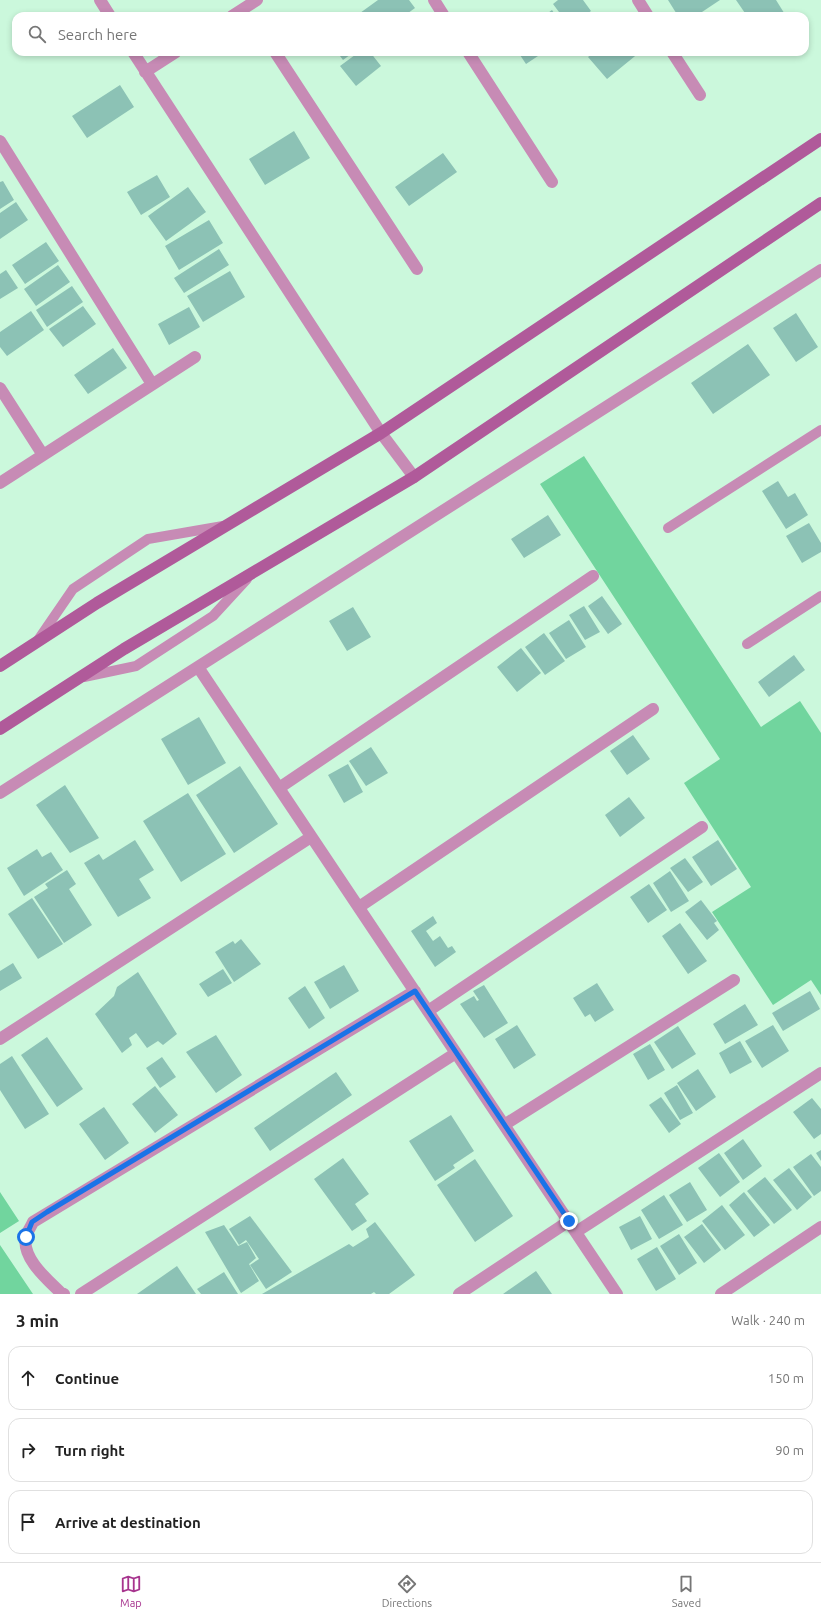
<!DOCTYPE html>
<meta charset="utf-8">
<style>
:root{--surface:#fff;--page:#f6f6f6;--text:#222;--muted:#767676;--line:#e0e0e0;--accent:#a7348e}
body{margin:0;font-family:Ubuntu,sans-serif;background:var(--page);color:var(--text)}
.stop{position:absolute;width:12px;height:12px;margin:-9px;border:3px solid #1a73e8;border-radius:50%;background:#fff}
.stop.end{background:#1a73e8;border-color:#fff;box-shadow:0 1px 4px #0008}
.list{margin:0;padding:0;list-style:none}
h2{display:flex;justify-content:space-between;align-items:center;height:52px;margin:0;padding:0 16px;font-size:17px}
h2 small{font-size:13px;font-weight:400;color:var(--muted)}
.list li{display:grid;grid-template-columns:26px 1fr auto;gap:12px;align-items:center;box-sizing:border-box;height:64px;margin:0 8px 8px;padding:0 8px;border:1px solid var(--line);border-radius:12px}
.list b{display:block;font-size:15px;white-space:nowrap}
.list em{font-size:13px;font-style:normal;color:var(--muted)}
.icon{flex:none;width:22px;height:22px;fill:none;stroke:currentColor;stroke-width:2;stroke-linecap:round;stroke-linejoin:round}
.map{position:relative;flex:none;width:821px;height:1294px;overflow:hidden}
.search{position:absolute;background:var(--surface);box-shadow:0 2px 6px #0003;left:12px;right:12px;top:12px;height:44px;display:flex;align-items:center;gap:10px;box-sizing:border-box;padding:0 14px;border-radius:12px;color:var(--muted);font-size:15px}
.sheet{height:268px;background:var(--surface)}
nav{display:flex;justify-content:space-around;align-items:center;box-sizing:border-box;height:56px;border-top:1px solid var(--line);background:var(--surface);font-size:11px;color:var(--muted)}
nav a{display:grid;justify-items:center;gap:2px}
nav .on{color:var(--accent)}
.map>svg:first-child{display:block}
</style>
<div class="map">
<svg width="821" height="1294" viewBox="0 0 821 1294">
<rect width="100%" height="100%" fill="#cbf8dc"/>
<path fill="#71d59e" d="M584 456 761 727 800 701 821 733V995L811 980 773 1005 712 912 751 887 684 783 720 759 540 484Z
M0 1192 19 1221 0 1233Z
M0 1245 33 1294H0Z"/>
<path fill="#8cc2b5" d="M378 0H409L415 8 404 16H362L360 13Z
M558 0H583L591 11 584 16H562L553 4Z
M668 0H720L696 16H678Z
M736 0H776L786 16H747Z
M552 10 556 16H544Z
M337 52H354L343 60Z
M359 52H370L381 66 356 86 340 66Z
M518 52H544L526 64Z
M594 52H640L607 79 588 57Z
M120 85 134 107 87 138 72 116Z
M294 131 310 158 265 185 249 159Z
M443 153 457 172 409 206 395 187Z
M157 175 170 197 141 215 127 192Z
M3 181 14 200 0 209V182Z
M188 187 206 212 166 241 148 216Z
M16 202 28 220 0 239V213Z
M209 220 223 243 179 270 165 246Z
M46 242 59 261 25 284 12 265Z
M219 249 229 265 184 293 174 278Z
M58 265 70 282 36 306 24 289Z
M6 270 18 288 0 299V274Z
M230 271 245 297 203 322 187 296Z
M72 286 83 302 47 327 36 310Z
M83 306 96 324 63 347 49 329Z
M189 307 200 327 169 345 158 324Z
M31 311 44 330 7 356 0 347V332Z
M796 313 818 347 796 362 773 328Z
M748 344 770 375 713 414 691 383Z
M113 348 127 368 88 394 74 375Z
M778 481 788 497 795 493 808 515 786 529 762 491Z
M548 515 561 535 524 558 511 539Z
M809 523 821 543V552L802 563 786 536Z
M602 596 622 624 608 634 588 606Z
M584 606 600 632 585 640 569 615Z
M353 607 371 637 347 651 329 621Z
M569 620 586 647 566 659 549 633Z
M544 633 565 661 545 675 525 647Z
M521 648 541 673 517 692 497 667Z
M794 655 805 670 769 697 758 682Z
M199 717 226 763 188 785 161 739Z
M633 735 650 759 627 775 610 751Z
M371 747 388 773 366 786 349 761Z
M348 764 363 792 344 803 328 775Z
M240 766 278 824 234 853 196 795Z
M65 785 99 838 70 853 36 805Z
M188 793 226 854 181 882 143 821Z
M629 797 645 818 620 837 605 815Z
M135 840 154 870 139 879 151 898 118 917 84 863 99 854 103 860Z
M718 840 737 869 711 886 692 857Z
M37 849 42 857 51 852 63 870 24 896 7 868Z
M685 858 703 882 688 892 670 868Z
M67 870 76 884 69 889 92 925 64 943 34 897 48 888 45 884Z
M670 871 689 901 671 912 653 883Z
M649 884 667 910 648 923 630 897Z
M32 898 63 944 38 959 8 914Z
M701 900 717 921 714 923 719 930 707 940 685 912Z
M433 916 437 923 426 931 433 941 440 936 448 948 452 946 456 952 435 967 411 931Z
M680 923 707 961 688 974 662 936Z
M241 939 261 964 234 982 215 952 233 941 235 944Z
M13 963 22 978 0 991V971Z
M344 965 359 991 330 1009 314 982Z
M223 969 232 983 208 997 199 984Z
M138 972 177 1034 163 1045 158 1041 147 1048 136 1033 129 1038 132 1045 122 1053 95 1014 114 996 117 987Z
M597 983 614 1010 595 1022 590 1014 585 1017 573 998Z
M484 985 508 1023 484 1038 460 1004 474 996 477 1001 479 1000 473 991Z
M305 986 325 1018 309 1029 288 998Z
M810 991 820 1009 783 1031 772 1013Z
M745 1004 758 1025 725 1044 713 1024Z
M517 1025 536 1055 514 1069 495 1039Z
M773 1025 789 1051 762 1068 745 1041Z
M678 1026 696 1054 672 1069 654 1042Z
M216 1035 242 1075 216 1093 186 1052Z
M47 1037 83 1089 57 1107 21 1055Z
M740 1041 752 1062 730 1074 719 1053Z
M650 1044 665 1070 648 1080 633 1054Z
M12 1056 49 1114 25 1129 0 1090V1064Z
M162 1057 176 1077 160 1088 146 1068Z
M698 1069 716 1097 696 1111 677 1083Z
M336 1072 352 1095 270 1151 254 1128Z
M677 1085 693 1113 680 1120 664 1093Z
M155 1086 178 1115 155 1133 132 1104Z
M661 1097 681 1124 669 1133 649 1105Z
M812 1098 821 1109V1134L814 1139 793 1112Z
M104 1107 129 1143 105 1160 79 1124Z
M451 1115 474 1151 453 1165 455 1168 435 1181 409 1141Z
M743 1139 762 1166 743 1180 724 1153Z
M821 1150V1161L816 1153Z
M719 1153 740 1182 720 1197 698 1168Z
M811 1154 821 1167V1191L814 1196 793 1167Z
M343 1158 369 1194 355 1204 367 1221 352 1231 314 1179Z
M475 1159 513 1216 475 1242 437 1185Z
M789 1168 812 1197 797 1210 773 1180Z
M765 1177 792 1210 774 1224 747 1191Z
M690 1182 707 1210 687 1222 669 1195Z
M744 1192 770 1225 754 1237 729 1205Z
M664 1195 683 1225 659 1239 641 1210Z
M722 1205 745 1235 725 1250 702 1221Z
M250 1216 292 1272 266 1289 250 1265 259 1259 246 1240 239 1245 229 1229Z
M640 1216 652 1239 631 1250 619 1227Z
M375 1222 415 1275 389 1294H376L374 1292 371 1294H262L349 1244 353 1247 369 1237 366 1229Z
M702 1224 721 1250 704 1263 684 1237Z
M224 1225 238 1246 247 1242 256 1258 249 1264 259 1281 241 1293 205 1232Z
M679 1234 697 1263 679 1275 660 1246Z
M657 1247 676 1279 656 1291 637 1259Z
M177 1266 196 1294H137Z
M536 1271 552 1294H503Z
M224 1272 238 1294H201L197 1289Z"/>
<g fill="none" stroke-linecap="round" stroke-linejoin="round">
<path stroke="#c78bb5" stroke-width="10" d="M668 528 821 430
M38 640 73 589 148 539 223 526
M747 644 821 596
M84 677 136 666 213 616 247 579"/>
<path stroke="#c78bb5" stroke-width="12" d="M100 0 110 16
M434 0 444 16
M638 0 648 16
M232 16 257 0
M133 52 381 433 414 477
M275 52 417 269
M468 52 552 182
M672 52 700 95
M145 72 176 52
M0 141 152 384
M0 388 43 455
M0 483 195 357
M198 667 617 1294
M279 788 593 576
M0 793 821 270
M359 907 653 709
M428 1011 702 827
M0 1039 311 837
M504 1125 734 980
M576 1232 821 1073
M64 1294 61 1293C48 1280 21 1258 26 1236 27 1232 31 1227 33 1222L415 991
M81 1294 456 1053
M459 1294 569 1221
M721 1294 821 1227"/>
<path stroke="#b05a9a" stroke-width="12" d="M0 666 97 603 381 433 821 139
M0 729 124 649 414 477 821 203"/>
</g>
<g fill="none" stroke-linecap="round" stroke-linejoin="round">
<path stroke="#1a73e8" stroke-width="5" d="M26 1237 32 1222 47 1212 415 991 569 1221"/>
</g>
</svg>
<div class="stop" style="left:26px;top:1237px"></div>
<div class="stop end" style="left:569px;top:1221px"></div>
<div class="search"><svg class="icon" aria-label="search" viewBox="0 0 24 24"><circle cx="10" cy="10" r="6"/><path d="M15 15l6 6"/></svg>Search here</div>
</div>
<section class="sheet">
<h2>3 min<small>Walk · 240 m</small></h2>
<ul class="list">
<li><svg class="icon" aria-label="ahead" viewBox="0 0 24 24"><path d="M12 20V5M6 11l6-6 6 6"/></svg><div><b>Continue</b></div><em>150 m</em></li>
<li><svg class="icon" aria-label="right" viewBox="0 0 24 24"><path d="M7 20v-9h11M14 6l5 5-5 5"/></svg><div><b>Turn right</b></div><em>90 m</em></li>
<li><svg class="icon" aria-label="arrive" viewBox="0 0 24 24"><path d="M6 21V4h12l-3 4 3 4H6"/></svg><div><b>Arrive at destination</b></div></li>
</ul>
</section>
<nav>
<a class="on"><svg class="icon" aria-label="map" viewBox="0 0 24 24"><path d="M3 6l6-2 6 2 6-2v14l-6 2-6-2-6 2zM9 4v14M15 6v14"/></svg>Map</a>
<a><svg class="icon" aria-label="directions" viewBox="0 0 24 24"><path d="M12 3l9 9-9 9-9-9zM9 14v-3h6M13 9l2 2-2 2"/></svg>Directions</a>
<a><svg class="icon" aria-label="saved" viewBox="0 0 24 24"><path d="M7 4h10v16l-5-4-5 4z"/></svg>Saved</a>
</nav>
